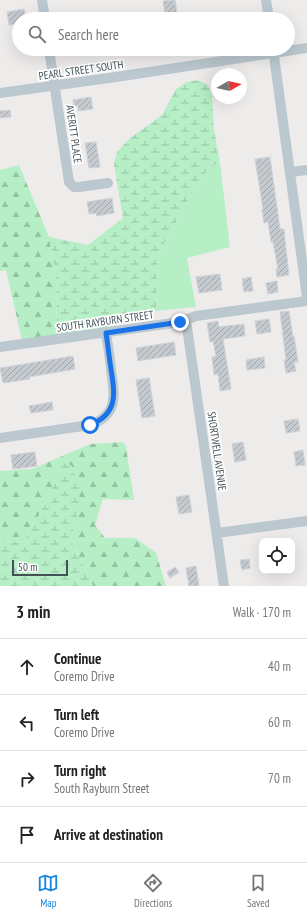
<!DOCTYPE html>
<meta charset="utf-8">
<style>
:root{--surface:#fff;--page:#f2f2f2;--text:#222;--muted:#767676;--line:#e0e0e0;--accent:#1387e0}
body{margin:0;font-family:"PT Sans Narrow",sans-serif;background:var(--page);color:var(--text)}
.controls{position:absolute;right:12px;bottom:12px;display:grid;overflow:hidden;border-radius:8px;box-shadow:0 4px 16px #0002}
.controls button{width:36px;height:36px;display:grid;place-items:center;padding:0;border:0;border-bottom:1px solid var(--line);background:var(--surface);color:var(--text);font:20px sans-serif}
.compass{position:absolute;left:211px;top:68px;width:36px;height:36px;border-radius:50%;background:var(--surface);box-shadow:0 4px 16px #0002;rotate:81deg}
.scale{position:absolute;left:12px;bottom:10px;width:56px;box-sizing:border-box;padding-left:4px;border:2px solid #435259;border-top:0;font-size:11px;line-height:14px;white-space:nowrap;color:#435259;-webkit-text-stroke:3px #fff;paint-order:stroke}
.stop{position:absolute;width:12px;height:12px;margin:-9px;border:3px solid #1a73e8;border-radius:50%;background:#fff}
.stop.end{background:#1a73e8;border-color:#fff;box-shadow:0 1px 4px #0008}
.list{margin:0;padding:0;list-style:none}
h2{display:flex;justify-content:space-between;align-items:center;height:52px;margin:0;padding:0 16px;font-size:17px}
h2 small{font-size:13px;font-weight:400;color:var(--muted)}
.list li{display:grid;grid-template-columns:26px 1fr auto;gap:12px;align-items:center;box-sizing:border-box;height:56px;padding:0 16px;border-top:1px solid var(--line)}
.list b{display:block;font-size:15px;white-space:nowrap}
.list p{margin:0;font-size:13px;white-space:nowrap;color:var(--muted)}
.list em{font-size:13px;font-style:normal;color:var(--muted)}
.icon{flex:none;width:22px;height:22px;fill:none;stroke:currentColor;stroke-width:2;stroke-linecap:round;stroke-linejoin:round}
.map{position:relative;flex:none;width:307px;height:586px;overflow:hidden}
.search{position:absolute;background:var(--surface);box-shadow:0 4px 16px #0002;left:12px;right:12px;top:12px;height:44px;display:flex;align-items:center;gap:10px;box-sizing:border-box;padding:0 14px;border-radius:22px;color:var(--muted);font-size:15px}
.sheet{height:276px;background:var(--surface)}
nav{display:flex;justify-content:space-around;align-items:center;box-sizing:border-box;height:56px;border-top:1px solid var(--line);background:var(--surface);font-size:11px;color:var(--muted)}
nav a{display:grid;justify-items:center;gap:2px}
nav .on{color:var(--accent)}
.map>svg:first-child{display:block}
</style>
<div class="map">
<svg width="307" height="586" viewBox="0 0 307 586">
<defs>
<pattern id="forest-firs" width="22" height="20" patternUnits="userSpaceOnUse"><rect width="22" height="20" fill="#b6efc5"/><path d="M5 1l3.5 6h-7zM16 11l3.5 6h-7z" fill="#96c4a3"/></pattern>
<pattern id="wetland-marsh" width="20" height="14" patternUnits="userSpaceOnUse"><rect width="20" height="14" fill="#b6efc5"/><path d="M1 5h8M5 5V1M11 12h8M15 12V8" fill="none" stroke="#96c4a3"/></pattern>
<pattern id="building-hatch" width="6" height="6" patternUnits="userSpaceOnUse"><rect width="6" height="6" fill="#c5cacf"/><path d="M-1 1l2-2M0 6l6-6M5 7l2-2" fill="none" stroke="#a2a7ab"/></pattern>
</defs>
<rect width="100%" height="100%" fill="#eeebeb"/>
<path fill="#b6efc5" d="M220 163 230 247 187 258 196 307 156 311 158 255 188 200 209 167Z"/>
<path fill="url(#forest-firs)" d="M19 165 49 237 56 276 57 335 22 340 6 270 0 271V170Z
M123 442 126 447 134 500 103 499 95 525 105 538H135L156 553 166 586H93L71 540 78 512 62 463 49 497 24 541 0 543V471L32 469 90 444Z"/>
<path fill="url(#wetland-marsh)" d="M198 80 208 85 212 96 214 130 220 163 209 167 188 200 158 255 156 311 114 326 57 335 56 276 49 237 88 245 123 218 114 165 117 152 129 139 162 115 176 89 187 82Z
M62 463 71 465 80 488 78 512 71 540 93 586H0V543L24 541 49 497Z"/>
<path fill="url(#building-hatch)" stroke="#cfd2d8" d="M175 0 178 19H166L163 1Z
M24 9 26 19H19V23L9 25 7 12Z
M91 97 93 109 78 111V106L74 107 73 100Z
M10 110 11 117 0 118V111Z
M96 142 100 167 89 168 85 143Z
M270 157 280 229H284L285 240 289 275 277 277 276 269H278L273 242H271L268 222 264 223 262 209H263L255 159Z
M112 198 114 213 97 216 96 213 89 214 87 202Z
M220 274 222 290 199 293 196 277Z
M251 277 253 291 244 292 242 279Z
M277 281 278 292 268 294 266 283Z
M289 311 293 337 294 336 298 362H294L296 371 286 373 284 360H286L280 312Z
M269 319 271 332 257 334 255 321Z
M218 321 219 327 244 324 245 336 223 339 231 389 220 391 218 374 214 375 212 357 216 356 213 341 210 342 207 323Z
M174 342 176 355 138 361 136 348Z
M73 356 75 369 29 377 30 379 3 383 0 368Z
M264 357 265 368 247 370 246 360Z
M149 378 155 416 142 418 136 380Z
M52 402 53 410 31 413 29 406Z
M298 419 300 431 286 433 284 421Z
M243 442 246 460 235 462 232 444Z
M303 450 305 465 296 466 294 452Z
M35 452 37 466 13 469 11 455Z
M189 495 192 512 179 514 176 497Z
M249 559 250 568 242 570 240 560Z
M196 566 199 586H189L186 568Z
M175 567 179 572 170 578 167 572Z"/>
<g fill="none" stroke-linecap="round" stroke-linejoin="round">
<path stroke="#bbc8cf" stroke-width="10" d="M42 0 45 19
M266 0 269 19
M49 49 69 182 74 187H79L108 183
M273 49 307 297
M0 93 116 77 307 48
M290 172 307 170
M186 320 224 586
M0 347 180 322 196 316 307 301
M0 438 90 425C118 415 115 396 111 370 110 358 108 345 106 333
M217 533 307 521"/>
</g>
<g fill="none" stroke-linecap="round" stroke-linejoin="round">
<path stroke="#1a73e8" stroke-width="5" d="M90 425C118 414 115 395 111 369 109 357 108 345 106 333L180 322"/>
</g>
<g text-anchor="middle" dominant-baseline="central" stroke-width="3.5" stroke-linejoin="round" paint-order="stroke">
<g font-size="11" fill="#435259" stroke="#fff">
<text transform="translate(81 70) rotate(-8)">PEARL STREET SOUTH</text>
<text transform="translate(74 134) rotate(82)">AVERITT PLACE</text>
<text transform="translate(105 321) rotate(-8)">SOUTH RAYBURN STREET</text>
<text transform="translate(217 451) rotate(82)">SHORTWELL AVENUE</text>
</g>
</g>
</svg>
<div class="controls">
<button><svg class="icon" aria-label="locate" viewBox="0 0 24 24"><circle cx="12" cy="12" r="6"/><path d="M12 2v4M12 18v4M2 12h4M18 12h4"/></svg></button>
</div>
<svg class="compass" viewBox="-18 -18 36 36"><path d="M0-13l5 13h-10z" fill="#e53935"/><path d="M0 13l5-13h-10z" fill="#767676"/></svg>
<div class="scale">50 m</div>
<div class="stop" style="left:90px;top:425px"></div>
<div class="stop end" style="left:180px;top:322px"></div>
<div class="search"><svg class="icon" aria-label="search" viewBox="0 0 24 24"><circle cx="10" cy="10" r="6"/><path d="M15 15l6 6"/></svg>Search here</div>
</div>
<section class="sheet">
<h2>3 min<small>Walk · 170 m</small></h2>
<ul class="list">
<li><svg class="icon" aria-label="ahead" viewBox="0 0 24 24"><path d="M12 20V5M6 11l6-6 6 6"/></svg><div><b>Continue</b><p>Coremo Drive</p></div><em>40 m</em></li>
<li><svg class="icon" aria-label="left" viewBox="0 0 24 24"><path d="M17 20v-9H6M10 6l-5 5 5 5"/></svg><div><b>Turn left</b><p>Coremo Drive</p></div><em>60 m</em></li>
<li><svg class="icon" aria-label="right" viewBox="0 0 24 24"><path d="M7 20v-9h11M14 6l5 5-5 5"/></svg><div><b>Turn right</b><p>South Rayburn Street</p></div><em>70 m</em></li>
<li><svg class="icon" aria-label="arrive" viewBox="0 0 24 24"><path d="M6 21V4h12l-3 4 3 4H6"/></svg><div><b>Arrive at destination</b></div></li>
</ul>
</section>
<nav>
<a class="on"><svg class="icon" aria-label="map" viewBox="0 0 24 24"><path d="M3 6l6-2 6 2 6-2v14l-6 2-6-2-6 2zM9 4v14M15 6v14"/></svg>Map</a>
<a><svg class="icon" aria-label="directions" viewBox="0 0 24 24"><path d="M12 3l9 9-9 9-9-9zM9 14v-3h6M13 9l2 2-2 2"/></svg>Directions</a>
<a><svg class="icon" aria-label="saved" viewBox="0 0 24 24"><path d="M7 4h10v16l-5-4-5 4z"/></svg>Saved</a>
</nav>
